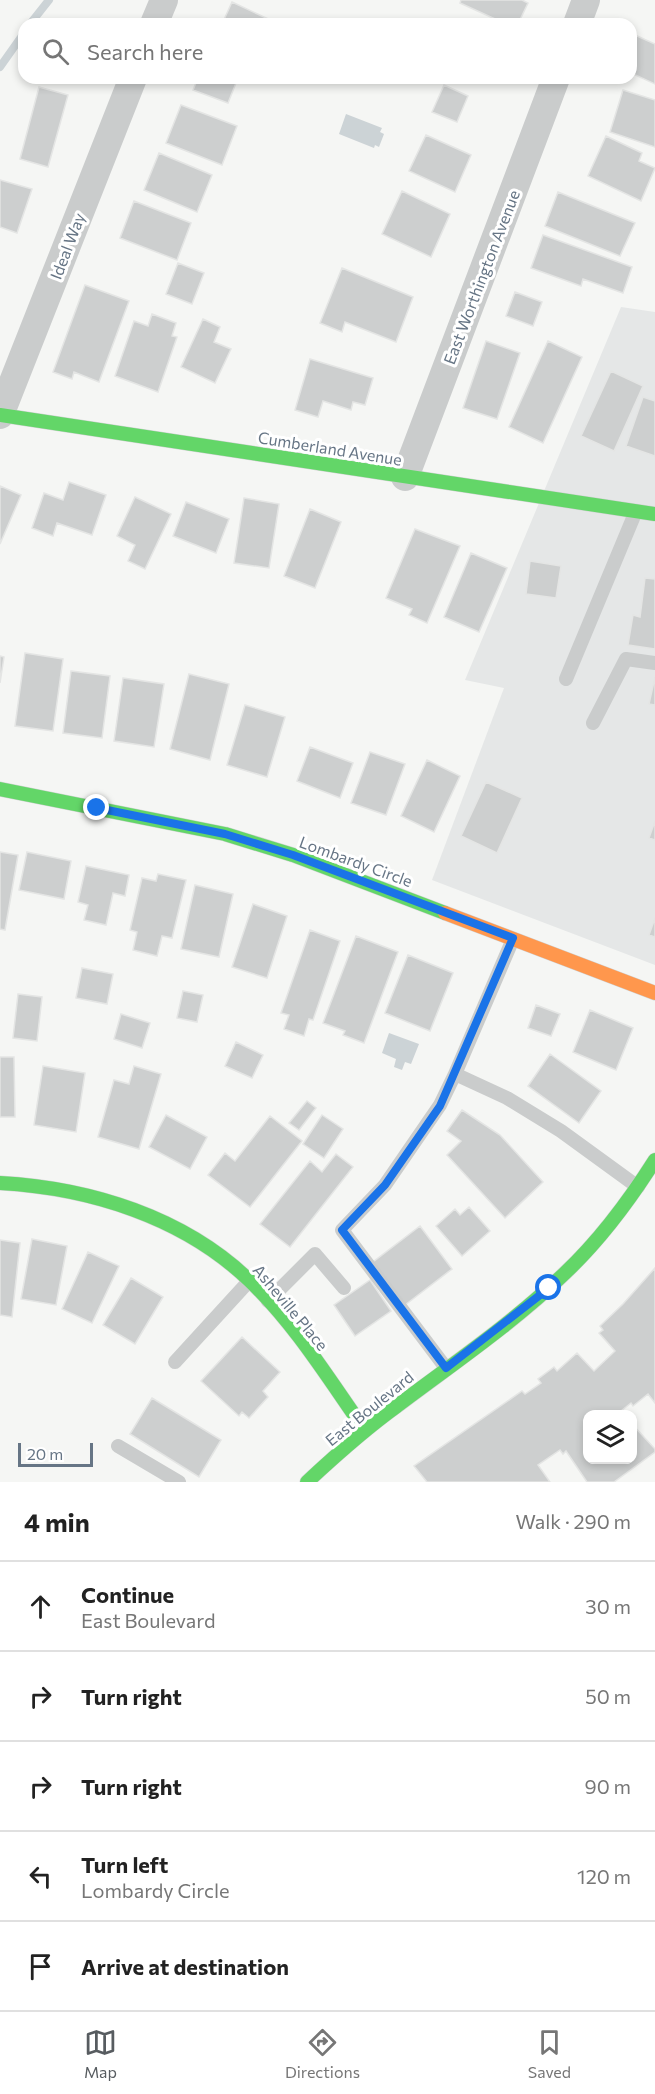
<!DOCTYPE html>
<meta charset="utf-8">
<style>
:root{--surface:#fff;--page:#f6f6f6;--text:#222;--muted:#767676;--line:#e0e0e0;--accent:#575c60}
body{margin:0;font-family:Commissioner,sans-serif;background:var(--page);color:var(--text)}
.controls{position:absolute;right:18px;bottom:18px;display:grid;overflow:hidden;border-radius:12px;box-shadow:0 3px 9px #0003}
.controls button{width:54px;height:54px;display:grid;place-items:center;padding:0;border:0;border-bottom:2px solid var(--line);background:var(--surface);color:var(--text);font:30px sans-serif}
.scale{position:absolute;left:18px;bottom:15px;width:75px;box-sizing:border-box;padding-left:6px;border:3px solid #667585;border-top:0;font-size:16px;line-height:21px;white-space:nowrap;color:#667585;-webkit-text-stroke:4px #fff;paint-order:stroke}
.stop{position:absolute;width:18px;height:18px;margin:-14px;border:4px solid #1a73e8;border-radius:50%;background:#fff}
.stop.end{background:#1a73e8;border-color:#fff;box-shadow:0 2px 6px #0008}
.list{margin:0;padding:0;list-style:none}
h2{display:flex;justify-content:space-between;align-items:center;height:78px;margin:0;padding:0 24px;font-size:26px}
h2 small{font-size:20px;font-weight:400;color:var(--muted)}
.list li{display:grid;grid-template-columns:39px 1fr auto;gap:18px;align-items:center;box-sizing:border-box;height:90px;padding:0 24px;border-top:2px solid var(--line)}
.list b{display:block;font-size:22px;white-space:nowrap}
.list p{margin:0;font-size:20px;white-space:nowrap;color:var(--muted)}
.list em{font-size:20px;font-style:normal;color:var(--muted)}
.icon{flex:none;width:33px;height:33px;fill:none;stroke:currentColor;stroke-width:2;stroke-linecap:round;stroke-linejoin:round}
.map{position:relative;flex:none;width:655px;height:1482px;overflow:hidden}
.search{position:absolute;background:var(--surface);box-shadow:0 3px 9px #0003;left:18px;right:18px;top:18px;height:66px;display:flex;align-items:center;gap:15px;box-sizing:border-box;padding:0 21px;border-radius:18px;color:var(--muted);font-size:22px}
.sheet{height:528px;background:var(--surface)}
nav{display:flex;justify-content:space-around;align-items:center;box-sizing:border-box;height:84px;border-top:2px solid var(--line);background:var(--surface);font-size:16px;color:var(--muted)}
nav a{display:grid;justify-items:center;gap:3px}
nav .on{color:var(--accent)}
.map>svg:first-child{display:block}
</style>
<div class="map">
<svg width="655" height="1482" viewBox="0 0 655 1482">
<rect width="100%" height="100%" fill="#f5f6f4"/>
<path fill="#e5e7e7" d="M621 307 655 312V965L432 880 504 688 465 680Z"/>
<path fill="#ccd3d6" d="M346 114 382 128 380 132 384 134 379 147 375 145 374 148 339 134Z
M389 1033 419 1044 411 1064 405 1062 402 1070 394 1067 396 1059 382 1053Z"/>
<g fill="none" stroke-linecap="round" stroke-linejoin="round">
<path stroke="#ccd3d6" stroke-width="8" d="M30 24 49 0
M0 67 24 33"/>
</g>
<path fill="#cdcfcf" stroke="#e4e5e4" stroke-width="1.5" d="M461 0H522L528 3 518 24H506L460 3Z
M232 2 279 24H222Z
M635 35 655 44V84L631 73V43Z
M198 78H238L228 103 193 90Z
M444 85 468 96 457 122 432 112Z
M39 87 68 95 48 167 20 159Z
M623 90 655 100V147L610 132Z
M181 105 237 126 222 165 166 143Z
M426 135 471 155 455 192 409 171Z
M606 136 642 153 639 161 655 168 641 201 588 176Z
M159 153 212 175 197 212 144 190Z
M0 180 32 189 17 233 0 227Z
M402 191 450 214 431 257 382 234Z
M558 192 635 223 620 256 545 226Z
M134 201 191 223 177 260 120 238Z
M543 235 632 267 623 293 583 279 581 286 531 268Z
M178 263 204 273 192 304 166 294Z
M342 268 413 297 396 342 345 322 342 332 320 323Z
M85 285 129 301 99 382 74 372 72 379 53 372Z
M515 292 542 302 533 326 506 316Z
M152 314 176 323 172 336 177 337 158 392 115 376 134 321 148 326Z
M203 319 220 327 214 342 231 349 215 383 181 367Z
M486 341 520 353 497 419 463 408Z
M548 341 582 357 543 443 509 427Z
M310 359 373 378 365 405 353 402 351 410 323 401 318 417 295 410Z
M611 371 643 386 614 451 581 436Z
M643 397 655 401V456L626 446Z
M69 482 106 495 92 535 57 523 53 536 32 528 44 493 63 500Z
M0 486 21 495 0 544Z
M135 497 171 514 145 569 128 561 135 545 117 536Z
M244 498 279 504 269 568 234 563Z
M186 502 229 519 216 553 173 536Z
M310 509 341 522 315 588 284 576Z
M415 529 460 546 427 623 409 615 412 609 386 598Z
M471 553 507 568 479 632 444 617Z
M530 561 561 566 556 598 526 594Z
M645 578 655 579V649L628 645 633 615 640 617Z
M25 653 63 659 53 731 15 726Z
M0 656 4 657 0 683Z
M71 671 110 676 102 738 63 733Z
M189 674 229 684 210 760 170 749Z
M655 677V705L649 704Z
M123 678 164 684 154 747 114 741Z
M245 705 285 717 267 777 227 765Z
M310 747 353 763 340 798 297 781Z
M370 752 405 764 386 815 351 803Z
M427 760 460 776 434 832 401 816Z
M486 782 522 798 497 853 461 836Z
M655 821V840L649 838Z
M0 852 18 855 5 930 0 929Z
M27 852 71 861 64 899 19 890Z
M86 866 129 875 125 896 113 893 106 925 84 920 88 905 78 902Z
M158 874 186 880 172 938 162 936 157 956 133 950 137 932 130 930 142 878 156 881Z
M195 885 233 894 219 957 181 949Z
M253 904 287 916 267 978 232 967Z
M655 918V937L649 935Z
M310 930 340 941 313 1020 309 1019 304 1036 284 1029 289 1015 281 1013Z
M356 936 398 952 364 1043 343 1035 345 1031 323 1023Z
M408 955 453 973 430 1031 385 1013Z
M82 968 113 974 107 1004 76 998Z
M183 991 203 995 197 1022 177 1018Z
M18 994 42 997 37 1041 13 1038Z
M536 1005 560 1014 551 1036 528 1028Z
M590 1010 633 1028 616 1070 573 1052Z
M121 1014 150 1023 142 1048 114 1039Z
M236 1042 263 1055 252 1078 225 1066Z
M550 1054 601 1091 579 1123 528 1086Z
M0 1057H14L15 1117H0Z
M43 1066 85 1073 76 1132 34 1125Z
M134 1066 161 1074 139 1149 98 1137 114 1080 129 1084Z
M307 1101 316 1108 299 1130 289 1123Z
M462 1110 500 1135 543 1182 505 1218 447 1155 461 1141 447 1131Z
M166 1115 207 1137 190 1169 149 1147Z
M322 1115 343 1129 324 1158 303 1144Z
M270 1116 302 1141 250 1207 208 1175 225 1153 235 1161Z
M336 1154 353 1167 290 1247 260 1224 310 1161 322 1172Z
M469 1207 490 1231 462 1256 436 1226 455 1209 460 1215Z
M420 1226 452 1269 405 1305 373 1262Z
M32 1239 67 1246 56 1305 21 1299Z
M0 1240 20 1243 12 1317 0 1315Z
M88 1252 119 1266 92 1323 62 1309Z
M655 1268V1403L648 1394 633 1406 631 1403 621 1411 624 1414H588V1460H632V1424L655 1449V1452L614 1482H587L566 1451 563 1454 560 1450 538 1465 550 1482H427L414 1466 522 1391 525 1394 541 1383 538 1379 554 1367 557 1371 577 1353 594 1371 615 1351 599 1333 603 1330 600 1326 623 1304Z
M131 1278 163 1297 135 1344 103 1325Z
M370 1280 391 1311 355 1336 334 1305Z
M242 1337 280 1372 263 1391 268 1397 249 1418 242 1412 239 1416 201 1381Z
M152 1398 221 1440 199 1477 130 1434Z"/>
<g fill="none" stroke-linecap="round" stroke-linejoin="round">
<g stroke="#d1d2d3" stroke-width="15">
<path id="fast" d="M0 415 655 514
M0 789 225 834 293 855 445 913
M0 1183C90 1188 184 1217 250 1281 295 1324 328 1378 364 1429
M307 1482C336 1455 365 1429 397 1406 454 1363 513 1323 565 1273 600 1240 629 1201 655 1160"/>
</g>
<g stroke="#d1d2d3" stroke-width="15">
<path id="slow" d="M445 913 655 993"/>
</g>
<path stroke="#cacccc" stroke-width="14" d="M566 679 636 511
M593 723 626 659 655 663
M455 1074 507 1098 561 1131 638 1187
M268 1301 315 1254 344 1288
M175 1362 250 1280
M446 1368 342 1230 385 1185 440 1105 455 1074 513 939
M118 1446 179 1482"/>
<path stroke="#cacccc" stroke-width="28" d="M154 24 164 0
M577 24 586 0
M0 415 133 78
M405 477 556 78"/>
<use href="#fast" stroke="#63d668" stroke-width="14"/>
<use href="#slow" stroke="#ff974d" stroke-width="14"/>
</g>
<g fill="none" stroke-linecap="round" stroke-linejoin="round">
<path stroke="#1a73e8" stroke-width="8" d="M97 808 225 834 293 855 513 938 440 1106 385 1185 342 1230 446 1368 549 1288"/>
</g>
<g text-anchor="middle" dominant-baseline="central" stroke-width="6" stroke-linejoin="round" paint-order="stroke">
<g font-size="16" fill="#667585" stroke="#fff">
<text transform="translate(67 246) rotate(-69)">Ideal Way</text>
<text transform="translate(481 277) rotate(-69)">East Worthington Avenue</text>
<text transform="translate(330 448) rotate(9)">Cumberland Avenue</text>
<text transform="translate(356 861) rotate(20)">Lombardy Circle</text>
<text transform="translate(291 1307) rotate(50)">Asheville Place</text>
<text transform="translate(369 1408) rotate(-39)">East Boulevard</text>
</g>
</g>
</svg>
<div class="controls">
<button><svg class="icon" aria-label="layers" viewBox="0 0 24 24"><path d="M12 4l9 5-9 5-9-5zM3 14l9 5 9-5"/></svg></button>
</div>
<div class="scale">20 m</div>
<div class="stop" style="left:549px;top:1288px"></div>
<div class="stop end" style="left:97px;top:808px"></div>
<div class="search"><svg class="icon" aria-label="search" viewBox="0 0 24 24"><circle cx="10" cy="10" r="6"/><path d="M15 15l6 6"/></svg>Search here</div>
</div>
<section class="sheet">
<h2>4 min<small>Walk · 290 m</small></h2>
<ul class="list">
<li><svg class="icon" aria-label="ahead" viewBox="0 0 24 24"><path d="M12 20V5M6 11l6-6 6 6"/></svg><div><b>Continue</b><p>East Boulevard</p></div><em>30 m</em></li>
<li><svg class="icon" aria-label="right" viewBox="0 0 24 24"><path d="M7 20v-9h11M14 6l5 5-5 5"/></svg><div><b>Turn right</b></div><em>50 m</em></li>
<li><svg class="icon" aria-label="right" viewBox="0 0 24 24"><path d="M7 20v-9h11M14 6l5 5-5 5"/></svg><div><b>Turn right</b></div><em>90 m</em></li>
<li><svg class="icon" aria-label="left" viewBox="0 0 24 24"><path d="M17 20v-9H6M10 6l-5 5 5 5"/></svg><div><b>Turn left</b><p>Lombardy Circle</p></div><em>120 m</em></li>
<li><svg class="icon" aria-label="arrive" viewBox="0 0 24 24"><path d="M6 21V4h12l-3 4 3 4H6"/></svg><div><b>Arrive at destination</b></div></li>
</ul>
</section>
<nav>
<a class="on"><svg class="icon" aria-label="map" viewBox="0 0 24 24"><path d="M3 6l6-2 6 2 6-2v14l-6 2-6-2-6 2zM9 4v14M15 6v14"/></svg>Map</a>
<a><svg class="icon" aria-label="directions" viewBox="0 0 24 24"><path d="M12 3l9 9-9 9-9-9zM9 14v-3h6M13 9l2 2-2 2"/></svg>Directions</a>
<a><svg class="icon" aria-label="saved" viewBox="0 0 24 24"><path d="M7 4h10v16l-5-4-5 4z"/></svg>Saved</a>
</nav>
